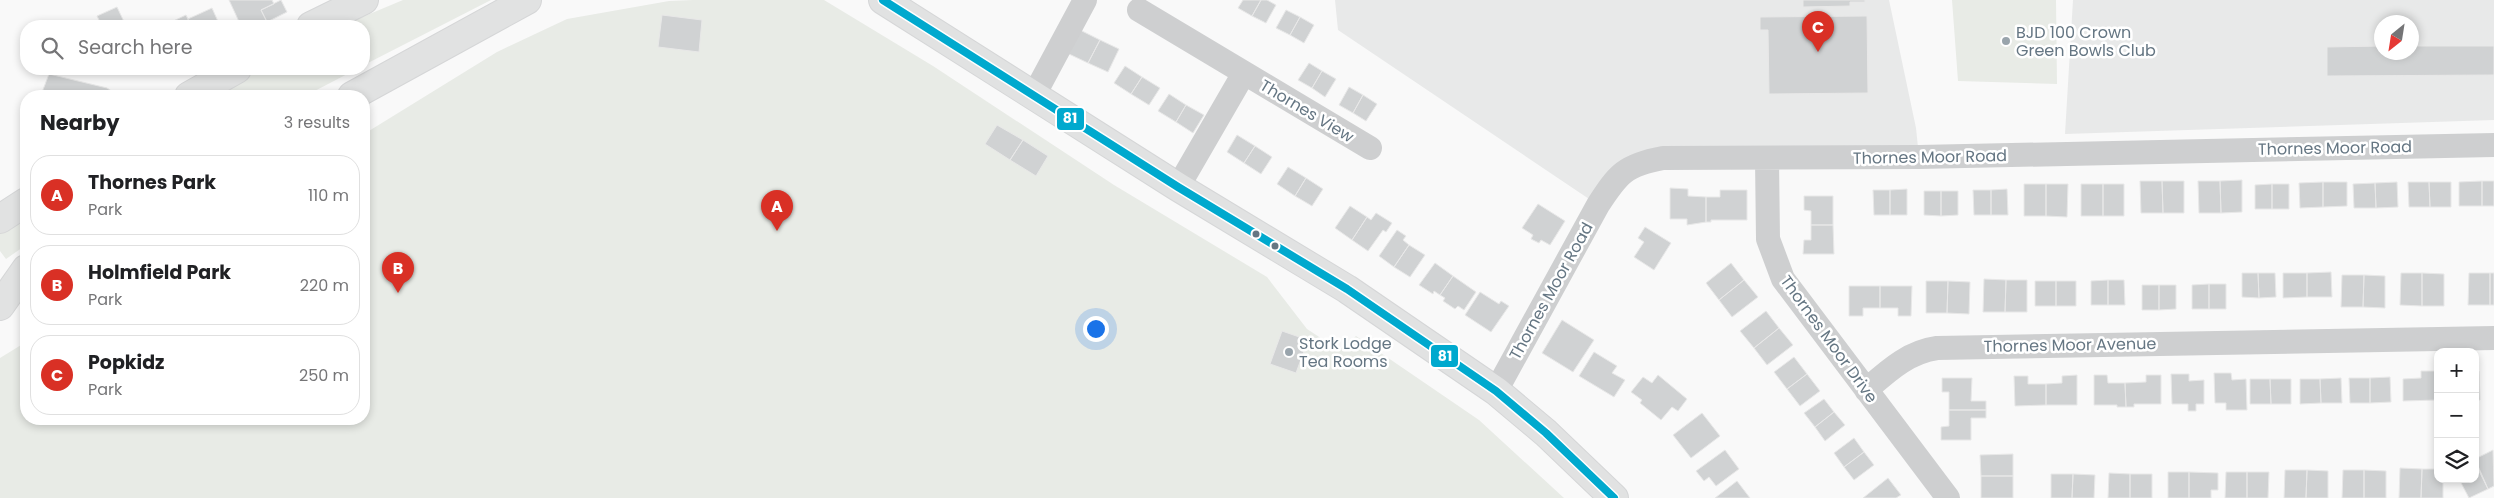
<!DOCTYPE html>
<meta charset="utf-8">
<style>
:root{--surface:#fff;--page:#f2f2f2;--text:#202124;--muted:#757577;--line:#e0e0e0;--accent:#d93025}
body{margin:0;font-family:Poppins,sans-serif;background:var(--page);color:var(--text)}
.controls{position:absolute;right:15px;bottom:15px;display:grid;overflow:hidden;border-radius:10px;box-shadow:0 2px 8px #0003}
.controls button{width:45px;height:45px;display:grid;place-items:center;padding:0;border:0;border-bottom:1px solid var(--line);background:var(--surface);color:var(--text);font:25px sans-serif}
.compass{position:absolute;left:2374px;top:15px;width:45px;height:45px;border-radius:50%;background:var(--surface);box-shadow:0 2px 8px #0003;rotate:210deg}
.you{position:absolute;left:1095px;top:328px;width:18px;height:18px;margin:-12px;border:4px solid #fff;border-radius:50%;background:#1a73e8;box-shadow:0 0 0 8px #1a73e833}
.badge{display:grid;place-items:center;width:32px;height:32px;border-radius:50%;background:var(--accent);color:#fff;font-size:16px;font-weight:700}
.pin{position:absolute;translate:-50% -41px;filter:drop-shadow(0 1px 2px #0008)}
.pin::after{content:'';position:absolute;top:26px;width:18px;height:15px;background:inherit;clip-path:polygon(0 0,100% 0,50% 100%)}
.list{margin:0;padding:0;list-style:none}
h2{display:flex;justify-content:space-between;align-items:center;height:65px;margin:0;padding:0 20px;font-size:21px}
h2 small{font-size:16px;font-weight:400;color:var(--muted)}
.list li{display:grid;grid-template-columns:32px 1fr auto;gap:15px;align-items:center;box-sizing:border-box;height:80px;margin:0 10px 10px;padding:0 10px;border:1px solid var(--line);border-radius:20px}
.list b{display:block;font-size:19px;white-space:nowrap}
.list p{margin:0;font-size:16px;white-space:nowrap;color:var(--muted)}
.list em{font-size:16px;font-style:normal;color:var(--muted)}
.icon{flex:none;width:28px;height:28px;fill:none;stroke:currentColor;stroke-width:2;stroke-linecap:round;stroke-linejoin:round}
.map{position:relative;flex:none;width:2494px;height:498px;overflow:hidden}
.search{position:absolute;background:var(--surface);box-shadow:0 2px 8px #0003;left:20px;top:20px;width:350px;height:55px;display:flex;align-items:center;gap:12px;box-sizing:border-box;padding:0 18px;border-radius:20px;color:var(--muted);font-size:19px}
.panel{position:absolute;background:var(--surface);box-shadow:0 2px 8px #0003;left:20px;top:90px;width:350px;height:335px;border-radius:20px}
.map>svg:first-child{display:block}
</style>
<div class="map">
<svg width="2494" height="498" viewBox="0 0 2494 498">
<rect width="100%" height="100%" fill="#f9f9f9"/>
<path fill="#e8e9e9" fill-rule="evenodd" d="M1335 0H1889L1916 128 1919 157 1663 158 1598 205 1338 30Z
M2073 0H2494V120L2065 134ZM2382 22H2412V52H2382Z"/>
<path fill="#e8ebe6" d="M403 0H491L364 65V26H341Z
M693 0H824L933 66 1114 185 1267 277 1307 329 1339 350 1356 336 1479 420 1564 498H0V358L26 342V419H364V134L497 52 567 19 669 1Z
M1952 0H2056L2057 84 1958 81Z
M262 69H357L305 96H211Z
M26 216V245L6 259 0 251V234Z"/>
<path fill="#d0d2d3" stroke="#e8e8e8" d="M229 0H272L274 4 261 10 267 22 258 26H241Z
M281 0 287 12 267 22 261 10Z
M1243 0H1261L1252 16 1238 8Z
M1261 0H1267L1276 5 1266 23 1252 16Z
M1803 0H1865V2H1850V6L1803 7Z
M117 7 126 26H102L97 16Z
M212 8 220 26H191L188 19Z
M1286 10 1300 17 1290 35 1276 28Z
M186 15 191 26H163Z
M662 15 702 20 699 52 658 47Z
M1867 16 1868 93 1769 94 1768 30H1760V17Z
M1300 17 1314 25 1304 43 1290 35Z
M1080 30 1100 40 1088 63 1069 54Z
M1100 40 1119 49 1108 72 1088 63Z
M2382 46V52H2412V46H2494V75L2327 76V47Z
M1309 63 1322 71 1312 88 1298 80Z
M1125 66 1142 77 1131 94 1114 83Z
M1322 71 1336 79 1325 97 1312 88Z
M49 74 107 88 119 96H43L41 95Z
M1142 77 1160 88 1149 105 1131 94Z
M1349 87 1363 95 1353 113 1339 105Z
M1169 94 1186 105 1176 122 1158 111Z
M1363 95 1377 104 1366 121 1353 113Z
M1186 105 1204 115 1193 133 1176 122Z
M997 125 1023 140 1010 160 985 144Z
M1237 135 1255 146 1244 163 1227 152Z
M1023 140 1048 156 1036 176 1010 160Z
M1255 146 1272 157 1261 174 1244 163Z
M1288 167 1306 178 1295 196 1277 184Z
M1306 178 1323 189 1312 206 1295 196Z
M2242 180V212L2221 213 2220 181Z
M2140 181H2162L2163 213H2141Z
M2162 181H2184V213H2163Z
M2198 181H2220L2221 213H2199Z
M2482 181V206H2459V182Z
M2482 181H2494V206H2482Z
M2323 182V207L2300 208 2299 183Z
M2323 182H2347V206L2323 207Z
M2397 182 2398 207 2376 208 2375 183Z
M2408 182H2429L2430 207H2409Z
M2429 182H2451V207H2430Z
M2375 183 2376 208H2354L2353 184Z
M2024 184H2046V216H2024Z
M2046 184H2068L2067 217 2046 216Z
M2081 184H2103V216H2081Z
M2103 184H2124V216H2103Z
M2272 184V209H2255V185Z
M2272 184H2289V209H2272Z
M1670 188 1688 189V196L1706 197V222L1687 225V219H1670Z
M1907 189V215H1890V190Z
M2007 189 2008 215H1991V190Z
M1720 190H1747V220H1711V222H1706V197H1720Z
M1873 190H1890V215H1874Z
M1973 190H1991V215H1974Z
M1924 191H1941V216L1924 215Z
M1941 191H1958V215L1941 216Z
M1804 196H1833V225H1811V211L1804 210Z
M1538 204 1565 221 1550 245 1541 240 1539 243 1531 239 1533 235 1522 228Z
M1350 206 1367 217 1352 240 1335 228Z
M1376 213 1392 223 1386 232 1383 230 1368 251 1352 240 1367 217 1371 220Z
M1811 225H1833L1834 254H1803L1804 240H1811Z
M1645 227 1671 243 1654 270 1634 257 1644 242 1638 238Z
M1397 230 1406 236 1403 240 1409 245 1394 267 1379 256Z
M1409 245 1425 255 1410 277 1394 267Z
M1435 263 1453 276 1440 295 1434 291 1433 294 1419 285Z
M1731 263 1744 280 1719 300 1706 283Z
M2331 272 2332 297H2307V273Z
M2242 273H2258L2259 298 2242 297Z
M2258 273H2275L2276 297 2259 298Z
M2283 273H2307V297L2283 298Z
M2401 273H2422V306L2400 305Z
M2422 273 2444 274V306H2422Z
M2469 273H2490V305H2468Z
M2490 273H2494V305H2490Z
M2342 275H2364L2363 307H2341Z
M2364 275 2385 276V308L2363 307Z
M1453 276 1476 292 1464 310 1458 306 1455 309 1443 301 1445 298 1440 295Z
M1984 279 2006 280 2005 312H1983Z
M1744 280 1758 297 1732 317 1719 300Z
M2006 280H2027V312H2005Z
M2108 280V305H2091V281Z
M2108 280H2124L2125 305H2108Z
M1926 281H1948L1947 313H1926Z
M1948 281 1970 282 1969 314 1947 313Z
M2035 281H2056V306H2035Z
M2056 281H2076V306H2056Z
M2209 284V309H2192V285Z
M2209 284H2226V309H2209Z
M2142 285H2159V310H2142Z
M2159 285H2176V309L2159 310Z
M1849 286H1880V308H1863V316H1849Z
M1880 286H1912L1911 316H1898V308H1880Z
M1480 292 1499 304 1501 301 1509 306 1491 332 1465 315Z
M1766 311 1779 328 1754 348 1740 331Z
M1562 320 1594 340 1573 372 1542 353Z
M1779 328 1793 345 1767 365 1754 348Z
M1282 331 1308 340 1296 373 1270 364Z
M1594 352 1617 366 1612 373 1625 380 1614 397 1579 376Z
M1794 357 1807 374 1787 389 1774 372Z
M2421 371H2435L2436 400 2403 401V379L2421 378Z
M2475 371H2479L2480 400H2475Z
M2214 373H2231L2232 380 2246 379 2247 410H2226V403H2215Z
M1807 374 1820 391 1800 406 1787 389Z
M2171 374H2189V381L2204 380V404H2196V411H2188V404H2172Z
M1658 375 1687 399 1678 411 1672 407 1661 420 1640 403 1642 400 1631 392 1643 377 1652 383Z
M2077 375V405H2046V384L2062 383V376Z
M2094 375H2107L2108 383H2125L2126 407H2117V405H2094Z
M2146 375H2161V404H2134V407H2126L2125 383 2146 382Z
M2014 376H2028V384H2046V405L2015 406Z
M2390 377 2391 402 2370 403V378Z
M1942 378H1972L1971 401H1986V410H1949V392H1942Z
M2341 378 2342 403H2321L2320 379Z
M2349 378H2370V403H2350Z
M2250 379H2270L2271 404H2250Z
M2270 379H2291V404H2271Z
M2300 379H2320L2321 403 2300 404Z
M1824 399 1834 412 1815 427 1804 413Z
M1949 410H1986V418H1971V440H1941V427L1949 426Z
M1834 412 1845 425 1825 441 1815 427Z
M1702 413 1720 436 1691 458 1673 435Z
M1854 438 1864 452 1844 467 1834 453Z
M1725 450 1739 469 1716 486 1709 477 1704 481 1696 471Z
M2493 450 2494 486 2488 489 2475 459Z
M1864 452 1874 465 1854 480 1844 467Z
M2013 454V476H1981L1980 455Z
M2475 463 2488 489 2469 498 2459 479H2475Z
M2400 468 2422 469 2421 498H2399Z
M2422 469H2438V479H2443V498H2421Z
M2285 470H2307L2306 498H2284Z
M2307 470 2328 471V498H2306Z
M2343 470H2364V498H2342Z
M2364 470 2386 471V498H2364Z
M2168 472H2189V498H2168Z
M2189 472 2218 473V490H2211V498H2189Z
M2226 472H2247V498H2225Z
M2247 472H2269L2268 498H2247Z
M2109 473 2130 474V498H2108Z
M2051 474H2073L2072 498H2051Z
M2073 474 2095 475 2094 498H2072Z
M2130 474H2152V498H2130Z
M1981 476H2013V498H1981Z
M1888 478 1901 495 1896 498H1863Z
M1737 481 1750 498H1715Z"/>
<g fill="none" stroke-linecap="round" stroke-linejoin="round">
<g stroke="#d5d6d7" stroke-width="30">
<path id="secondary" d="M883 0 1178 187 1347 289 1496 391 1546 433 1614 498"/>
</g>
<g stroke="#d5d6d7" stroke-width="30">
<path id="primary" d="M311 26 364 0
M189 96 237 69
M352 96 527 0
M0 219 26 202
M0 306 26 269"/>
</g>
<path stroke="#cecfd0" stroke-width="24" d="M1139 10 1370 148
M1033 97 1085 0
M1767 159 1768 239 1783 279 1948 498
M1178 187 1244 73
M1866 390C1888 371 1908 352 1937 348L2494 338
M1496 391 1598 205C1618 174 1625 165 1663 158L1919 157 2494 145"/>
<use href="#secondary" stroke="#e1e2e2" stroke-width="28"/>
<use href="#primary" stroke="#e1e2e2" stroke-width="28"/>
<g stroke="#fff" stroke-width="11">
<path id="bus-1" d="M883 0 1178 187 1347 289 1496 391 1546 433 1614 498"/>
</g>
<use href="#bus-1" stroke="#00a9ce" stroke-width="8"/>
</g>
<g fill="#99a4ac" stroke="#fff" stroke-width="2">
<circle cx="2006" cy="41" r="5"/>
<circle cx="1289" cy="352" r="5"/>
</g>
<g fill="#657683" stroke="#fff" stroke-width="2">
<circle cx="1256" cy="234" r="4.5"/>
<circle cx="1275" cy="246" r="4.5"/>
</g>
<g text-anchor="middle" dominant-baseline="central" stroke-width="5" stroke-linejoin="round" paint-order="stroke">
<g font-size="16" fill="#657683" stroke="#fff" text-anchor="start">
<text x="2016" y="32">BJD 100 Crown<tspan x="2016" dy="18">Green Bowls Club</tspan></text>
<text x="1299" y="343">Stork Lodge<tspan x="1299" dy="18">Tea Rooms</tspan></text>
</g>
<g font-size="16" fill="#657683" stroke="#fff">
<text transform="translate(1307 111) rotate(31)">Thornes View</text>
<text transform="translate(2335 148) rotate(-1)">Thornes Moor Road</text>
<text transform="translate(1930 157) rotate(-1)">Thornes Moor Road</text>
<text transform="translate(1551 291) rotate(-61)">Thornes Moor Road</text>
<text transform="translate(1829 339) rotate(54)">Thornes Moor Drive</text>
<text transform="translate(2070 345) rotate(-1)">Thornes Moor Avenue</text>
</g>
</g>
<g stroke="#fff" stroke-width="2">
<rect x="1056" y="107" width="29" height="24" rx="5" fill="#00a9ce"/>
<rect x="1430" y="344" width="29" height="24" rx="5" fill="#00a9ce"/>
</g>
<g font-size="14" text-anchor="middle" font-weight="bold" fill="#fff">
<text x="1070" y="123">81</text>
<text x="1445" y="361">81</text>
</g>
</svg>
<div class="controls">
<button>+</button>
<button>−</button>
<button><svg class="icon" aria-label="layers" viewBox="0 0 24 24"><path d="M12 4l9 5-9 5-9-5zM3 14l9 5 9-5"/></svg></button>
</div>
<svg class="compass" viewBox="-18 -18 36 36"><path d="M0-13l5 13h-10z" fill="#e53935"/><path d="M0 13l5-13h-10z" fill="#757577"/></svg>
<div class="you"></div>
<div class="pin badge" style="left:777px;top:231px">A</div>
<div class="pin badge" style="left:398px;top:293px">B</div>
<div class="pin badge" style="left:1818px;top:52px">C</div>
<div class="search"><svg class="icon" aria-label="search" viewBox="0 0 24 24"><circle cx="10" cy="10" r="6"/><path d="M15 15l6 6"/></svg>Search here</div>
<section class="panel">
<h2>Nearby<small>3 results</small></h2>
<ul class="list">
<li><span class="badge">A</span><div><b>Thornes Park</b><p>Park</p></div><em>110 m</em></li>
<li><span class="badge">B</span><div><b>Holmfield Park</b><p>Park</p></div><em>220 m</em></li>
<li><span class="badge">C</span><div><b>Popkidz</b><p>Park</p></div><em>250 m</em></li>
</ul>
</section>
</div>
